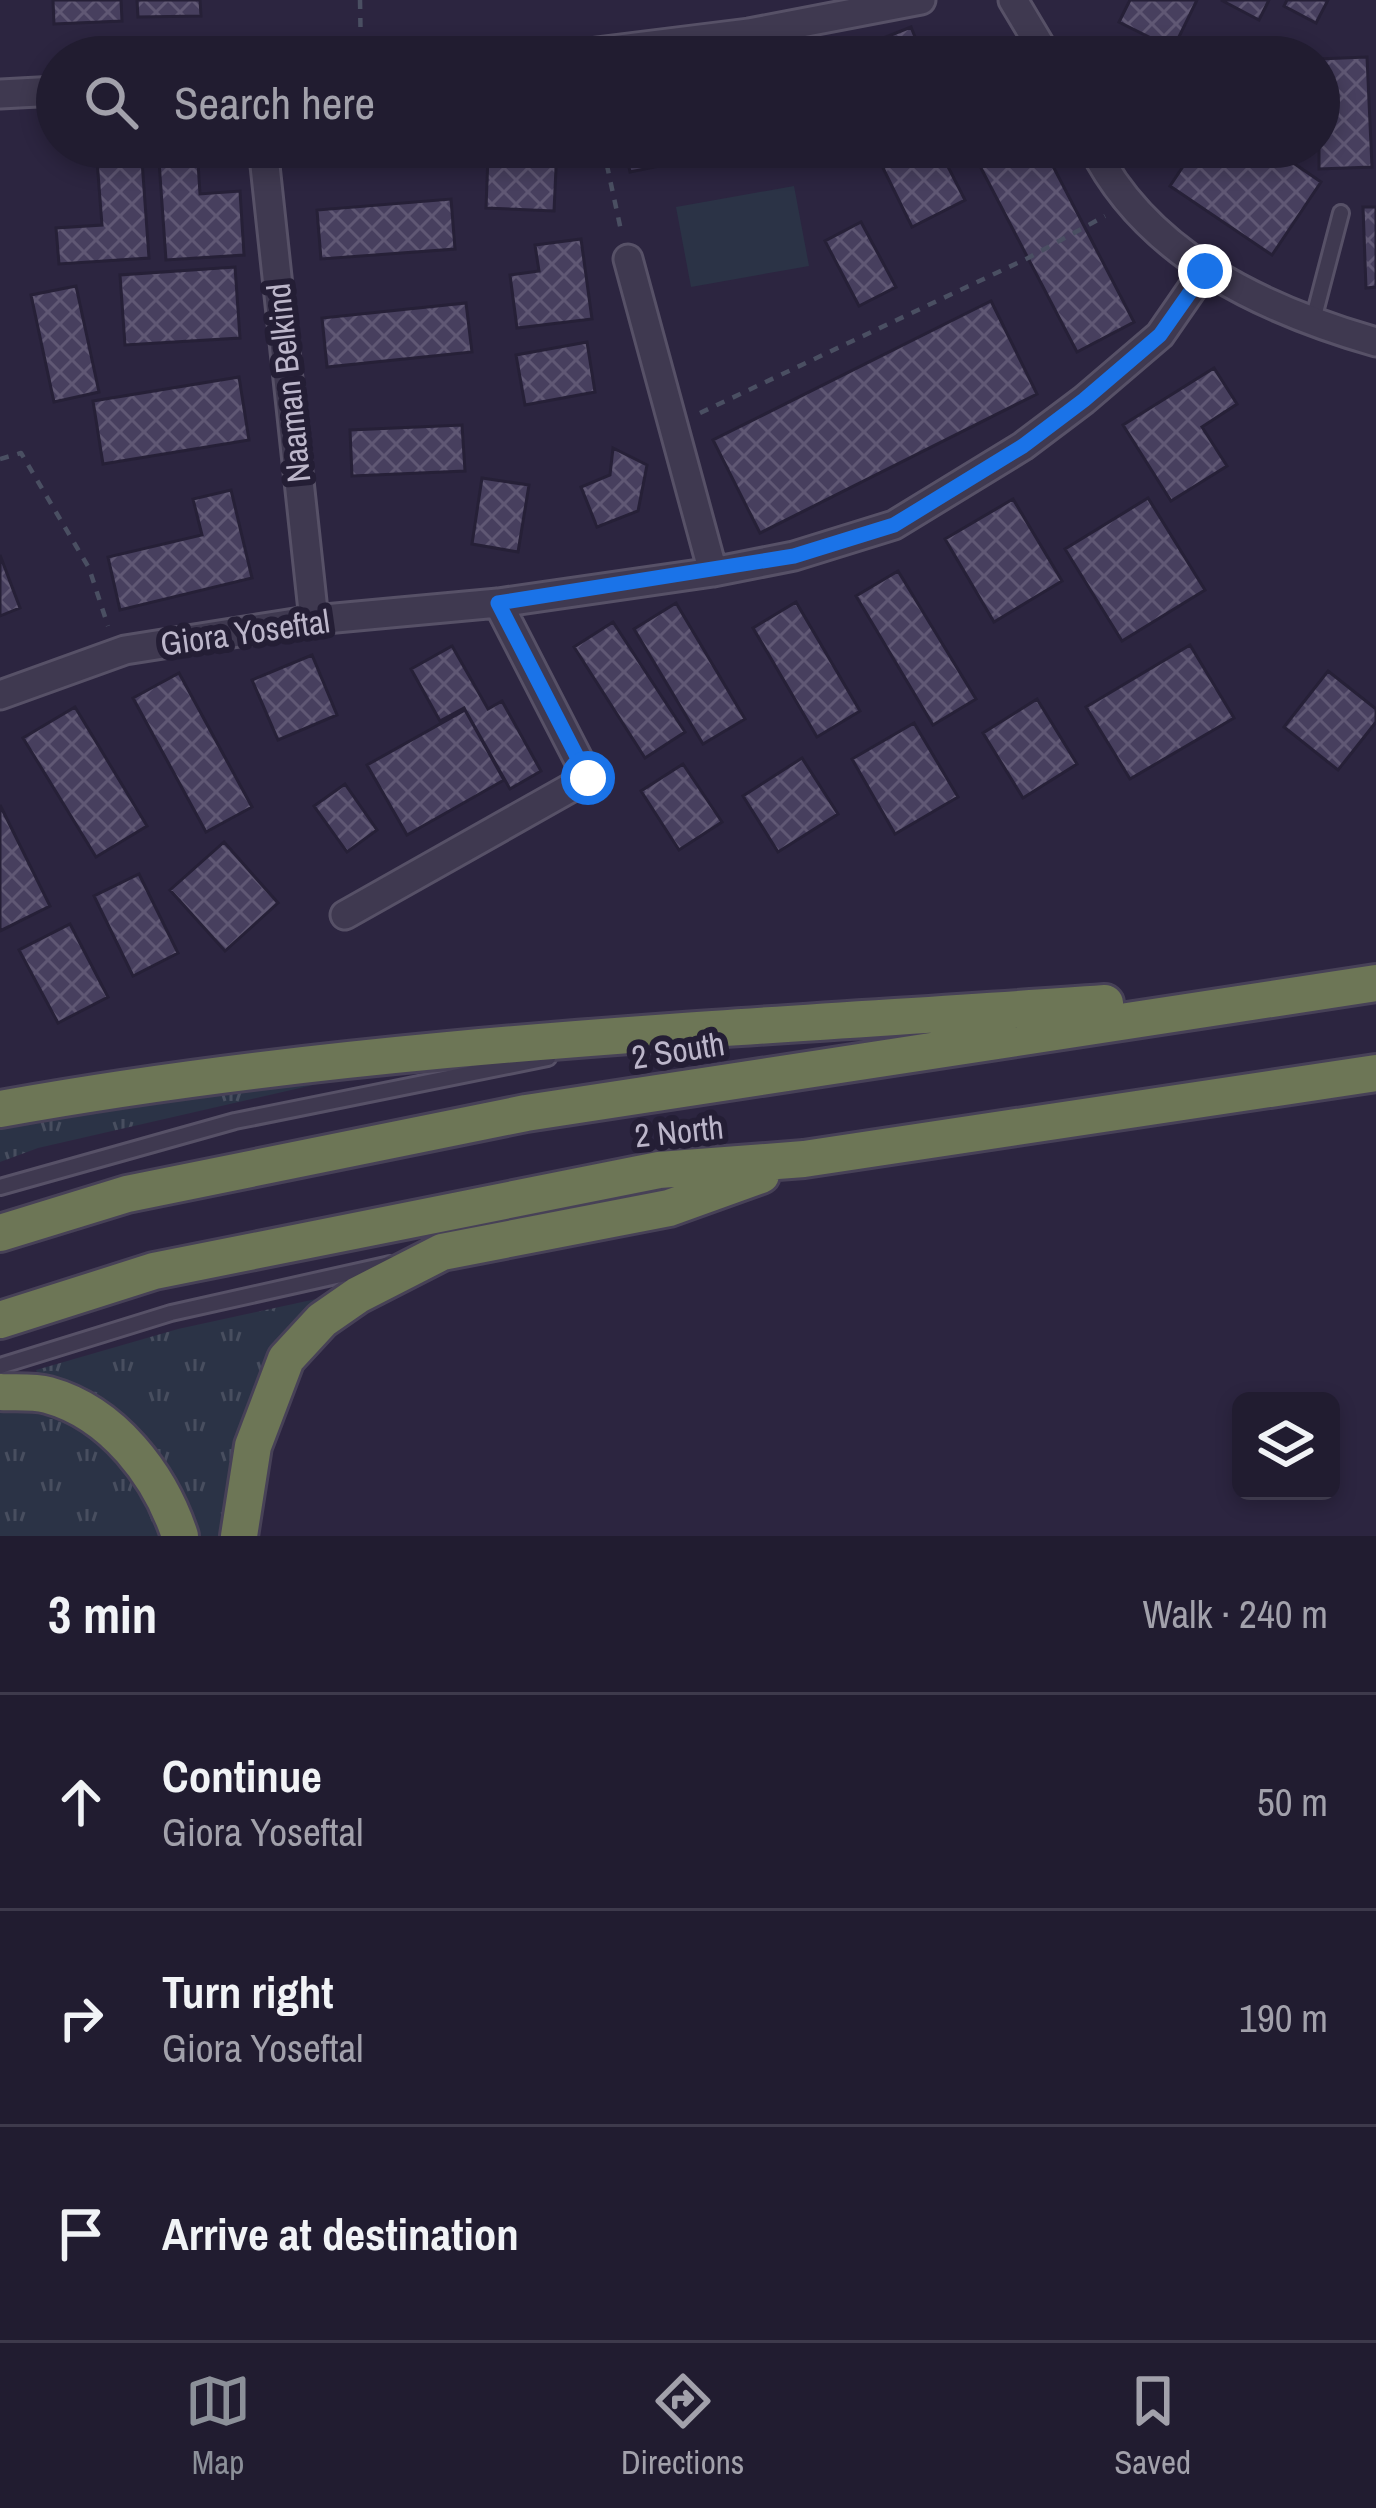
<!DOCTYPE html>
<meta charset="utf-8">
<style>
:root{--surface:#211c30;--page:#292538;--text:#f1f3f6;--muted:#a2a1ab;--line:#3e3a4c;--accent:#8c9099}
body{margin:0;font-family:"Archivo Narrow",sans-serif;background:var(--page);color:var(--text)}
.controls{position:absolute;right:36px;bottom:36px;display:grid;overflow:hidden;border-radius:18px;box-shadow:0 6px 18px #0003}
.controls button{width:108px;height:108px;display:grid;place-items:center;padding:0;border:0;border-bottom:3px solid var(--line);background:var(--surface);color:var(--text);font:60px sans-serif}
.stop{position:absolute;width:36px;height:36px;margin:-27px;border:9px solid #1a73e8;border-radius:50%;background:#fff}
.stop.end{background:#1a73e8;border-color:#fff;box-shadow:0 3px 12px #0008}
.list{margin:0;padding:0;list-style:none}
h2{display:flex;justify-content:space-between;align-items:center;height:156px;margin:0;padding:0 48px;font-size:51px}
h2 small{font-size:39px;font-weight:400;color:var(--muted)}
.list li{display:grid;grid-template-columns:78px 1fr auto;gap:36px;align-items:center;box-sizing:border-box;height:216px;padding:0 48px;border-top:3px solid var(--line)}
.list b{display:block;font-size:45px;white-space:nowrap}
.list p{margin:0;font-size:39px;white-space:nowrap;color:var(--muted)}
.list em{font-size:39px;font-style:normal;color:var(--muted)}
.icon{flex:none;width:66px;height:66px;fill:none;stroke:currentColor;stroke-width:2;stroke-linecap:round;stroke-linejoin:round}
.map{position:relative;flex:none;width:1376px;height:1536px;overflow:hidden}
.search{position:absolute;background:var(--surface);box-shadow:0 6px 18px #0003;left:36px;right:36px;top:36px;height:132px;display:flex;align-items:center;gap:30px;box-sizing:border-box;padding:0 42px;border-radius:66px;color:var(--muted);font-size:45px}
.sheet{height:804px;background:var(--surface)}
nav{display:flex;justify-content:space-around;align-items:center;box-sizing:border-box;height:168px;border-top:3px solid var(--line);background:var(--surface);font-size:33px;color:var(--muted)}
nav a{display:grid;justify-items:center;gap:6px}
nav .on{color:var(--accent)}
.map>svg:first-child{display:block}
</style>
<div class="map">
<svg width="1376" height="1536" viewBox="0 0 1376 1536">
<defs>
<pattern id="grass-tufts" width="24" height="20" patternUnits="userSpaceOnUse" patternTransform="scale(3)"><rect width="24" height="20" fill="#2b3346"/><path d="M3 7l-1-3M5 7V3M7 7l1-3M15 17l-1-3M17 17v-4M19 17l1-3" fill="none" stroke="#484e5f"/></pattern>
<pattern id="building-cross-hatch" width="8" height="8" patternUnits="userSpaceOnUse" patternTransform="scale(3)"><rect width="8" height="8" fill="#473f5e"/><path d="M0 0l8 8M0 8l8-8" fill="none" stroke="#605874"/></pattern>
</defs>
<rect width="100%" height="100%" fill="#2c2540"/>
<path fill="url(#grass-tufts)" d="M348 1077 38 1148 0 1162V1125L190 1094Z
M339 1294 316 1314 230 1536H187L178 1508 42 1384 36 1370 178 1329Z
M0 1408C95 1416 124 1454 163 1536H0Z"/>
<path fill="#2b3346" d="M794 186 809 266 691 287 676 207Z"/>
<path fill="url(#building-cross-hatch)" stroke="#262037" stroke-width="3" d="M53 0H121L122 21 54 24Z
M137 0H200L201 16 138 17Z
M1130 0H1197L1173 49 1119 22Z
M1221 0H1269L1259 20Z
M1287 0H1328L1316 23 1284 6Z
M911 27 923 57H836Z
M1367 57 1372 167 1319 169V59Z
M96 147H141L149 258 59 264 56 228 102 225Z
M158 147H197L200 194 240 191 244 255 166 260Z
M314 147H418L419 157 315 165Z
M526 147H557L554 211 486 208 488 157 525 159Z
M625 147H722L723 153 630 172Z
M919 147H938L965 200 912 227 882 166Z
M970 147H1043L1134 322 1077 352Z
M1196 147H1270L1321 182 1272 255 1170 186Z
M451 199 455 249 321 259 317 210Z
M1363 207H1376V287L1366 288Z
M861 222 896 287 859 306 825 241Z
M581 239 592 319 517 328 510 275 539 271 535 245Z
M235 267 240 338 125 345 120 275Z
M76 286 99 392 54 402 31 295Z
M991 301 1037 394 760 533 713 440Z
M466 303 472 352 327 367 322 318Z
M587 342 595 392 525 405 516 355Z
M1214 368 1237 404 1202 427 1227 466 1171 501 1123 425Z
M239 377 249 440 103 464 93 401Z
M462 425 465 471 352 476 350 430Z
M613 448 647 465 638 511 597 527 581 487 610 475Z
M482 478 529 485 518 552 472 544Z
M231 490 252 578 120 610 108 557 202 535 193 499Z
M1148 498 1205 590 1122 641 1065 549Z
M1013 499 1062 581 994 622 945 539Z
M0 555 20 608 0 616Z
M898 571 976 699 933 725 856 596Z
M796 602 860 711 817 737 753 628Z
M676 603 745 719 703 744 634 629Z
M613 622 685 732 645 758 574 647Z
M1190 645 1234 718 1130 779 1086 707Z
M452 646 488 709 502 701 541 771 510 789 464 708 440 721 411 669Z
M312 655 337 715 278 740 252 680Z
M1328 671 1376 709V722L1338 770 1284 727Z
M179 673 252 807 206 832 133 698Z
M1037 699 1077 764 1023 798 983 733Z
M75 707 147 826 96 857 23 738Z
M465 710 504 780 407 835 367 765Z
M914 723 958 797 895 834 852 759Z
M802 758 838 814 778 852 743 796Z
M683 764 722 822 679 850 641 791Z
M345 784 377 830 347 852 314 806Z
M0 805 50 906 0 931Z
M224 842 278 903 225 951 170 890Z
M139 874 178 953 133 976 94 896Z
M70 924 108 997 58 1023 19 950Z"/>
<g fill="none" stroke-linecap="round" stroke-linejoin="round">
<g stroke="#575167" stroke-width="20">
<path id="service" d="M1312 324 1341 213
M0 1187 235 1121 548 1058
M0 1366 171 1313 390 1264"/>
</g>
<g stroke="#575167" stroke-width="33">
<path id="minor" d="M1013 0 1047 57
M556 57 749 33 921 0
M0 94 57 91
M263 147 314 620
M1093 147C1147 256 1265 310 1376 342
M628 259 713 572
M0 695 125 650 314 620 498 603 713 572 794 556 894 525 1023 446 1084 400 1160 335 1205 270
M345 915 588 778 498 603"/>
</g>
<g stroke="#474157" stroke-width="42">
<path id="motorway" d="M0 1109C364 1043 737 1029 1105 1003
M0 1233 127 1194 526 1113 1376 983
M0 1320 154 1271 659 1170 804 1159 1376 1073
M0 1392C15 1393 33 1391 48 1395 113 1413 160 1475 180 1536
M239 1536 253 1446 286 1359 322 1320 358 1295 442 1252 669 1208 761 1175"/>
</g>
<path stroke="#4a4f62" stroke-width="4.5" stroke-dasharray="9 9" stroke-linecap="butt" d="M360 0 361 57
M603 147 622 235
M700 413 1028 258 1105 216
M0 459 21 453 89 568 108 626"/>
<use href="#service" stroke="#3f3950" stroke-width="14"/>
<use href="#minor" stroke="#3f3950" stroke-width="27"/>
<use href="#motorway" stroke="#6d7656" stroke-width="36"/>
</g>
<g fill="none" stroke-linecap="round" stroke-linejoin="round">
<path stroke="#1a73e8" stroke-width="15" d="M588 778 498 603 794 556 894 525 1023 446 1084 400 1160 335 1205 271"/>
</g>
<g text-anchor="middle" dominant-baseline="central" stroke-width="12" stroke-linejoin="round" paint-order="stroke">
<g font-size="33" fill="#bcb6ca" stroke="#241e35">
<text transform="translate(288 383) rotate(-96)">Naaman Belkind</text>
<text transform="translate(245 632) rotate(-8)">Giora Yoseftal</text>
<text transform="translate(678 1050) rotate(-9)">2 South</text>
<text transform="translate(679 1131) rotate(-6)">2 North</text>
</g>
</g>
</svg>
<div class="controls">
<button><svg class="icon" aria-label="layers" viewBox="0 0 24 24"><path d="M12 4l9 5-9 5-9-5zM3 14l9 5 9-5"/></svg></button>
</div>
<div class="stop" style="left:588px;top:778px"></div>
<div class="stop end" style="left:1205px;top:271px"></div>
<div class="search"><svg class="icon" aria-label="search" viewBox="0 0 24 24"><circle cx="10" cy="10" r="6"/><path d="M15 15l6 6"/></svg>Search here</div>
</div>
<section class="sheet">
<h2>3 min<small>Walk · 240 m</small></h2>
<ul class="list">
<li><svg class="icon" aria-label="ahead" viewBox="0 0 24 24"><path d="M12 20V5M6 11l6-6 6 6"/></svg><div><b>Continue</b><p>Giora Yoseftal</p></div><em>50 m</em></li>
<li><svg class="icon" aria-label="right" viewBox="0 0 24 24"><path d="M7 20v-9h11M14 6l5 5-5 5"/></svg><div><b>Turn right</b><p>Giora Yoseftal</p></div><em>190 m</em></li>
<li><svg class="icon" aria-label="arrive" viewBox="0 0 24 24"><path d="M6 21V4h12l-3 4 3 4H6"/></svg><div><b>Arrive at destination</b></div></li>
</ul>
</section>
<nav>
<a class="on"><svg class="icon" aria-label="map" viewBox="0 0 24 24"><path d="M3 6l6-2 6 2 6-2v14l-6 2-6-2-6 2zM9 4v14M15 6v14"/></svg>Map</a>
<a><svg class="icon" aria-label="directions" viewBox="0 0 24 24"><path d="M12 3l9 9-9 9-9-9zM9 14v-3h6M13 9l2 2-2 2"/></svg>Directions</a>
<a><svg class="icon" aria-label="saved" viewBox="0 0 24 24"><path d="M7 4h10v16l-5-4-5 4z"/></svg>Saved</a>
</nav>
